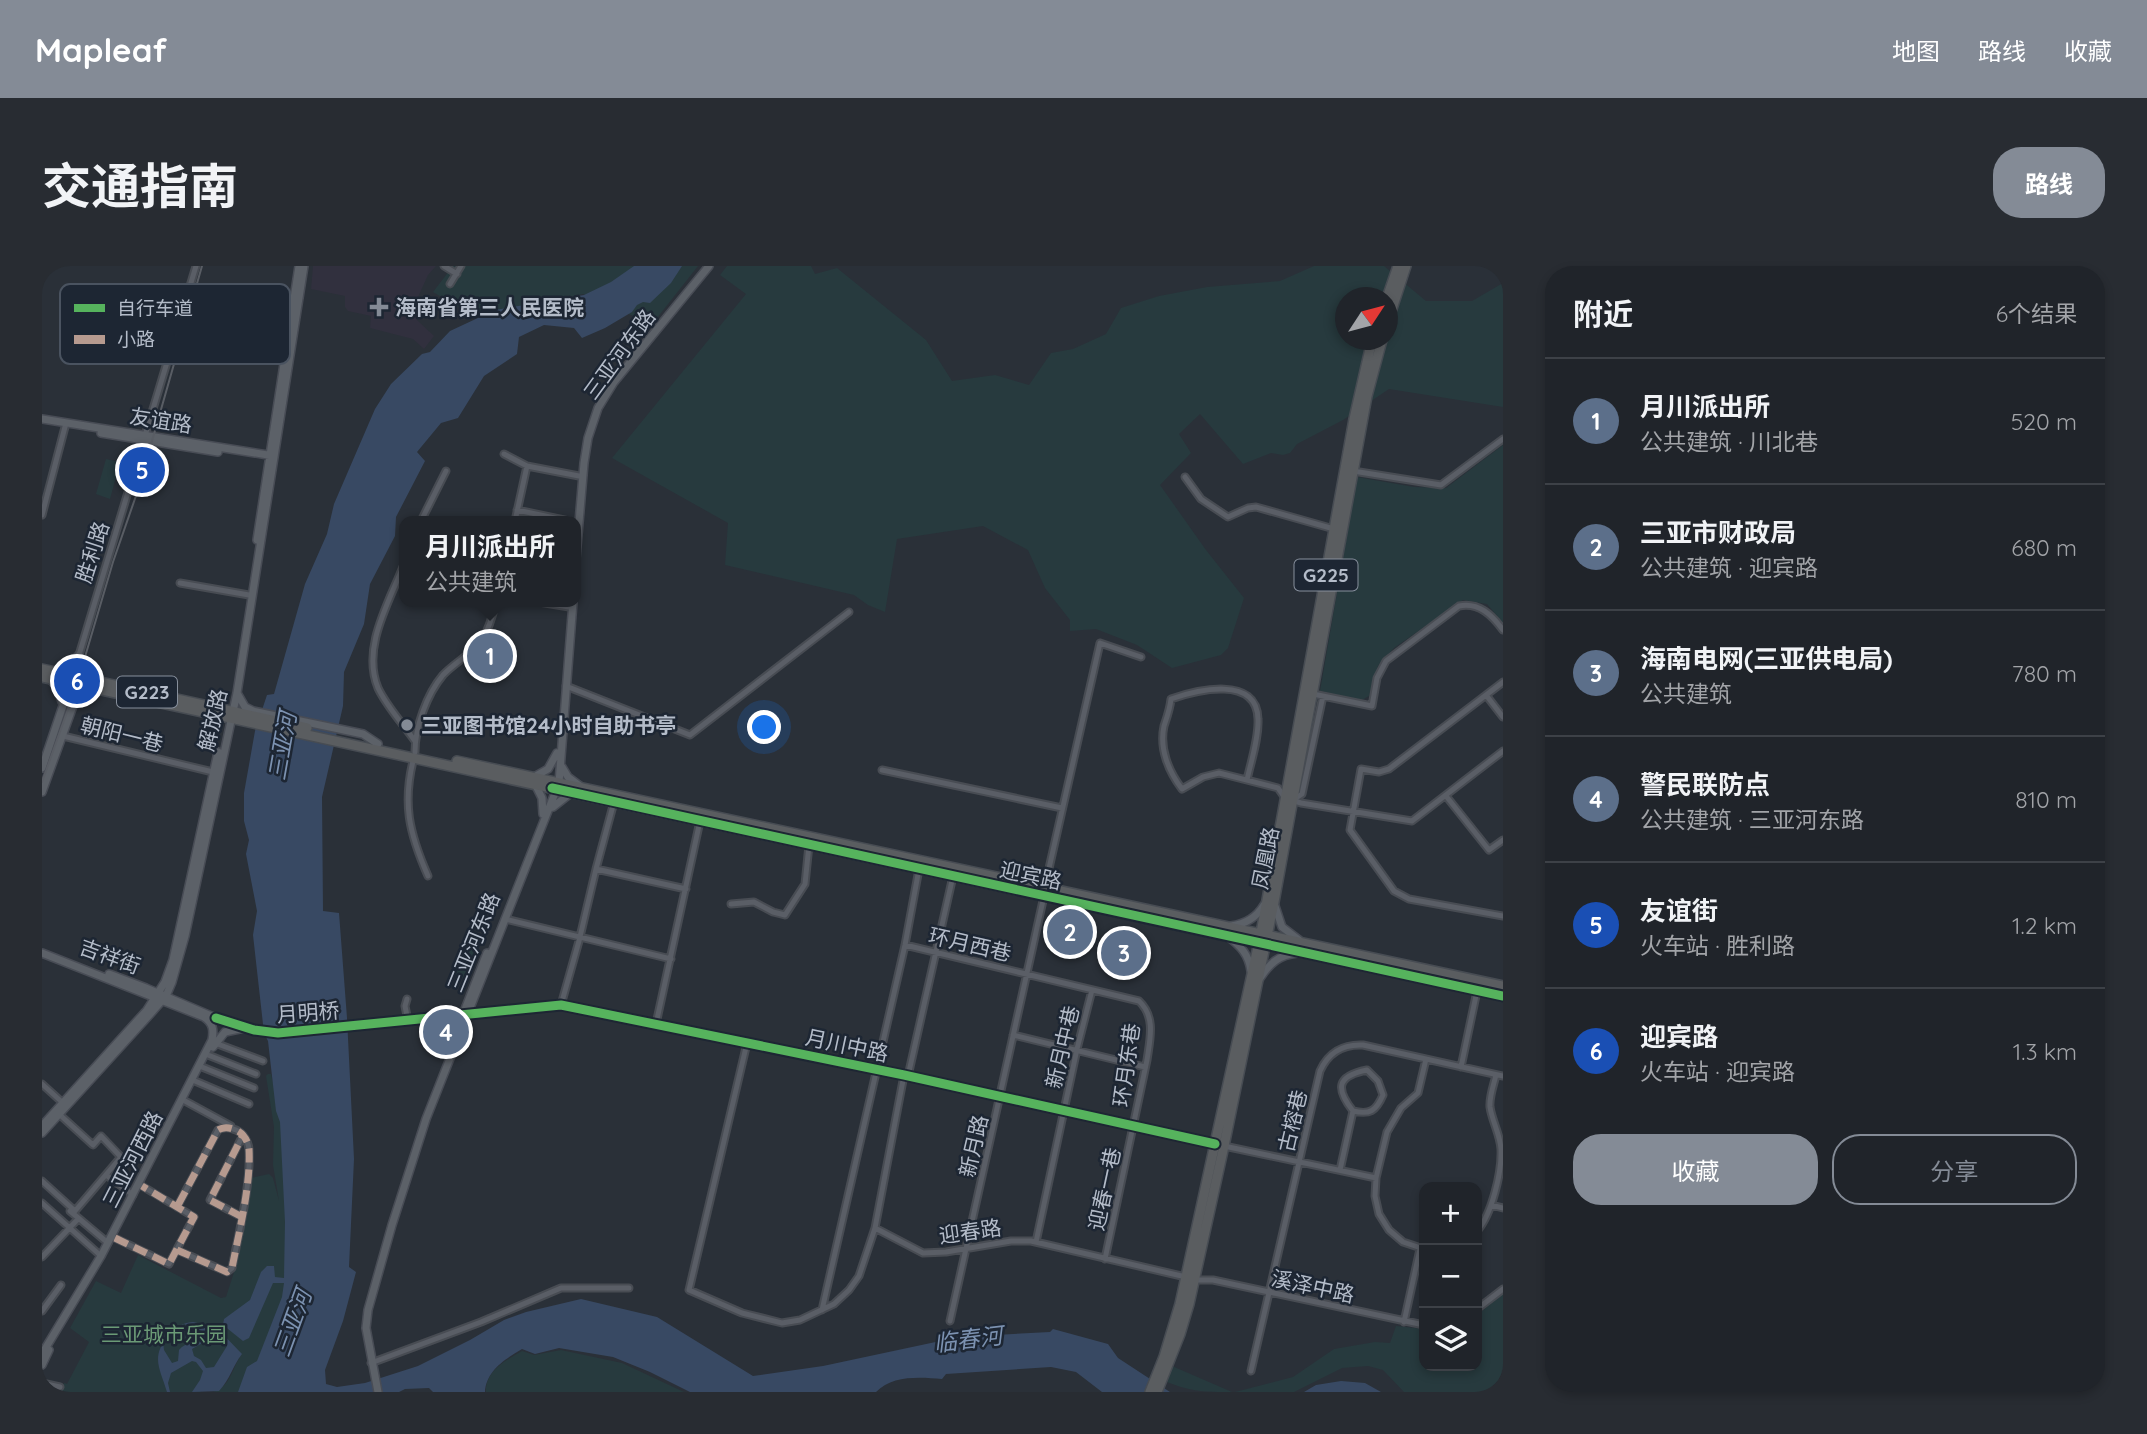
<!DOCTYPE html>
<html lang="zh">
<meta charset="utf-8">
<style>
:root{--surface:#20242a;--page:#282c32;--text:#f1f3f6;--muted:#a2a4a8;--line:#3d4147;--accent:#848b96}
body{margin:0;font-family:Quicksand,"Noto Sans SC",sans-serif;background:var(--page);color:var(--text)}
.controls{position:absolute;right:21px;bottom:21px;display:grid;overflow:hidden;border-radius:14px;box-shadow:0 4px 10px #0003}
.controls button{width:63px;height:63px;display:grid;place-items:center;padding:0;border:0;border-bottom:2px solid var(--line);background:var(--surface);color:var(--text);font:35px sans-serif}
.compass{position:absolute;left:1293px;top:21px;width:63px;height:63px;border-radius:50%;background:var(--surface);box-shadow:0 4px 10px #0003;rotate:54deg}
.you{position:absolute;left:723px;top:462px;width:24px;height:24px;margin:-18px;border:5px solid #fff;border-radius:50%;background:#1a73e8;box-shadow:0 0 0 10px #1a73e833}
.badge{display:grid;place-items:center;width:46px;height:46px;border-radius:50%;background:var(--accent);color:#fff;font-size:23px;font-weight:700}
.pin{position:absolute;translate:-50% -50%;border:4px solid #fff;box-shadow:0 2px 7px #0006}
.popup{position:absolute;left:357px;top:250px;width:182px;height:91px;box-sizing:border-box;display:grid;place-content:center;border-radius:14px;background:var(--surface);filter:drop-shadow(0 2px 5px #0005);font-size:23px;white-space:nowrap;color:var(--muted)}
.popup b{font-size:26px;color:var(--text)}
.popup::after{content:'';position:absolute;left:50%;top:100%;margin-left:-14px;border:14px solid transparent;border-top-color:var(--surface)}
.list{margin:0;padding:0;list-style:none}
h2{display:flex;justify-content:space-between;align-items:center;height:91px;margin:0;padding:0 28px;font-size:30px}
h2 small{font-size:23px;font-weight:400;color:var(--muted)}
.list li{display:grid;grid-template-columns:46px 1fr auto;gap:21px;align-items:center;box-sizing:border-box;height:126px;padding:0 28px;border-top:2px solid var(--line)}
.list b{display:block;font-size:26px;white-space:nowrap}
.list p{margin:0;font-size:23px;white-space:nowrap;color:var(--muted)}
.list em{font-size:23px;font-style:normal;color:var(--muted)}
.actions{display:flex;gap:14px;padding:21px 28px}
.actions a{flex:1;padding:16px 0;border:2px solid var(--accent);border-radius:28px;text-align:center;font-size:24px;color:var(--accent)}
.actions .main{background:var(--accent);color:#fff}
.icon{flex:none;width:38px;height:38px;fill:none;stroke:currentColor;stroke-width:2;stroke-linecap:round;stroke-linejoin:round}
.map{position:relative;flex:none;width:1461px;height:1126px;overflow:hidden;border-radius:28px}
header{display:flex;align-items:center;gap:42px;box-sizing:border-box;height:98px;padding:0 35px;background:var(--accent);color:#fff}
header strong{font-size:33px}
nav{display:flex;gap:38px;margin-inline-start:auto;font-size:24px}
.intro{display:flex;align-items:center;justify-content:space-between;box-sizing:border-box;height:168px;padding:0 42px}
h1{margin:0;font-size:49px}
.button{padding:18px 32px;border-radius:28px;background:var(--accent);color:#fff;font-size:24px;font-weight:700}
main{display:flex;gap:42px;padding:0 42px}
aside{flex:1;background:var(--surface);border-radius:28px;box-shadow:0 4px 10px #0003}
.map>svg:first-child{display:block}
</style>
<header>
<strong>Mapleaf</strong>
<nav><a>地图</a><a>路线</a><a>收藏</a></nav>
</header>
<div class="intro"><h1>交通指南</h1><a class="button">路线</a></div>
<main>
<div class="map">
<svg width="1461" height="1126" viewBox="0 0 1461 1126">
<rect width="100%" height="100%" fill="#2a3038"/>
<path fill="#31303e" d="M271 0H394L386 9 371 42 375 54 392 70 382 83 371 73 328 62 329 50 306 45 303 41V30L269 23Z"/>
<path fill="#273a3e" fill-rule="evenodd" d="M411 0H656L615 52 605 56 541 28 433 51 391 26Z
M685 0H769L773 8 795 2 884 74 910 115 953 109 987 119 1009 87 1031 83 1064 68 1079 42 1117 30 1165 21 1238 15 1272 0H1342L1384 35H1430L1461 17V141L1347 123 1301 154 1255 178 1248 187 1241 189 1229 187 1201 198 1158 148 1137 168 1149 187 1118 219 1164 284 1202 332 1186 382 1179 389 1130 402 1095 379 1054 363 1028 365V354L1003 322 986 284 941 260 855 273 843 346 826 339 812 329 683 299 686 257 570 192 704 28 678 9ZM1304 32H1346V74H1304Z
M1461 179V357L1445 338 1421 334 1352 382 1336 400 1327 430 1320 434 1278 425 1315 211 1372 221 1404 222Z
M64 193 78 196 68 233 54 228Z
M424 673 437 679 423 713 409 707Z
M226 808H229L243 868V1036L217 1098 199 1126H171C189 1121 190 1101 200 1088L158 1126H18L22 1117 25 1118 47 1076 28 1062 54 1015 79 1027 96 989 179 1032 184 1031 195 997 209 912 227 908 231 912 237 935 231 899 232 861 224 810Z
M1461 1028V1121L1458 1126H1362L1341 1104 1326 1100 1300 1102 1252 1126H1193L1251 1111 1292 1083 1333 1076 1348 1077 1354 1060 1382 1063V1100H1435V1049Z
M519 1084 580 1097 642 1126H444C443 1105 464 1094 480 1085L492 1089Z
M1130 1100 1190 1126C1163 1126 1150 1126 1125 1116Z"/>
<path fill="#384963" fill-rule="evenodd" d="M592 0H640L629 17 608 37 601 36 595 39 590 46 563 62 540 72 532 62 502 59 477 71 475 88 442 110 416 152 399 157 375 186 383 195 354 251 353 270 328 318 322 358 302 406 301 440 280 531 281 645 297 647 305 752 312 893 307 1001 314 1006 301 1055 283 1104 284 1118 295 1121 323 1117 376 1100 428 1074 462 1054 484 1046 539 1033 615 1051 711 1110 781 1100 917 1071 1008 1066 1011 1063 1066 1078 1076 1092 1128 1126H1060L1034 1106 1009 1101 904 1108 900 1113C878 1111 850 1109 834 1126H648L608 1106 571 1091 517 1082 493 1088 480 1083C463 1093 444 1105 443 1126H391L387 1122 363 1123 357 1126H196L205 1101 215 1095 240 1031 242 1017H231L207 1072 201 1075 181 1059 182 1053 208 1034 219 1006 225 1000H232L233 1011 242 1012 243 956 238 856 234 845 226 775 222 767 211 669 215 645 204 588 207 574 202 555V527L213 465 225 429 232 428 263 318 285 268 292 238 333 143 349 118 380 88 388 86 408 65 453 44 542 29 569 16Z
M151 1056 174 1061 200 1088C190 1101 189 1112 177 1125L150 1126 158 1114 161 1105 154 1096 150 1095 129 1107 126 1117 128 1126H125C118 1102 108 1091 127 1069 134 1061 140 1057 151 1056ZM142 1058 160 1065 162 1073 154 1079C147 1077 142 1078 137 1084L136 1095 130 1097 122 1084 121 1076 134 1063ZM173 1065 181 1068 185 1080 172 1101 164 1102 159 1094 152 1090 150 1083 162 1076Z
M1299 1115 1323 1117 1339 1126H1262L1274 1119Z"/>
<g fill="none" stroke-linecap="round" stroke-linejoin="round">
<g stroke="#484c53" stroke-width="9">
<path id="minor" d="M402 0 415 8
M408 18 419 0
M462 188 485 200 537 210
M1311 205 1399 219 1461 173
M1143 211 1159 233 1186 251 1206 242 1214 241 1292 263
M475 244 527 255
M0 249 24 157
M379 255 404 205
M473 255 485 200
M362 298C348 335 319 381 336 422 345 441 361 458 373 475
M138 317 207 329
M497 336 527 341
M31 409 154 0
M1461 416 1347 503 1337 506 1319 503 1308 564 1352 625 1367 633 1461 650
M524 420 648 469 807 346
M1271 428 1330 440 1335 412 1344 395 1417 340C1437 336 1450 349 1461 364
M1444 429 1461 451
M21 470 171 506
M373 486C373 461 385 428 401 409 413 396 432 387 441 372 448 361 451 348 454 336
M372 491C360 537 367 567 386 610
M840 504 1020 542
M1205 514C1209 495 1217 472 1216 453 1215 409 1155 424 1129 433 1128 443 1125 451 1122 460 1117 483 1127 506 1140 523L1161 511 1177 507 1236 522 1243 532 1259 537 1370 555 1461 485
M1404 530 1447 584 1461 574
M1251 534 1260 528 1281 430
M572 536 554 603 644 623
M1003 620 1058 377 1099 391
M689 638 712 636 731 646 743 649 763 618 767 579
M463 653 629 693
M863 679 1097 735C1114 751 1108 773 1105 794L1063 993
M365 733 363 740 366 755
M519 739 537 675 554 603
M174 752 212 764 236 767 519 739 862 809 1173 878
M614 758 658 555
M971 769 1103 801
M173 777 221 795
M705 777 647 1024 700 1047 740 1057 758 1054 792 1038 807 1024 817 1010 833 962
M166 789 214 808
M160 801 212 822
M1419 801 1435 725
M862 809 833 962 881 987 904 986 969 975H989L1144 1011
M866 810 911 610
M153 815 207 838
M0 818 21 837
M143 835 189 860
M1182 880 1334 912
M1298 904 1311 845C1293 822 1295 810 1325 804L1336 815 1341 829C1334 845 1328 849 1311 845
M64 909 91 929
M0 915 33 945 79 891 59 870 51 879 17 848
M0 937 59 990
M1449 939 1461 942
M28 945 66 977
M200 951 168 934 201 869
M1435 965C1450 948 1460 906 1459 883 1458 868 1450 855 1448 841 1447 831 1452 818 1454 809
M73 972 127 998 152 951 100 920
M994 976 1035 783 1050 724
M1382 983 1361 976 1347 964 1337 948 1333 930 1334 912 1345 866 1359 842 1376 827 1384 793
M135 984 185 1006 190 1002C197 966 209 919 207 883 206 874 200 865 191 863 185 861 181 861 176 864L135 941
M0 991 36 953
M1153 1014H1171L1382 1059
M1435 1043 1461 1023
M780 1044 863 679 877 603
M0 1045 19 1019
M908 1055 1002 630
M1362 1056 1378 983
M329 1097 439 1056 519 1022H587
M1209 1105 1278 805C1286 787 1301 778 1321 779L1461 810
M0 1117 18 1121"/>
</g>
<g stroke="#484c55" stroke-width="10">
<path id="major" d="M0 153 232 190
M59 167 176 186
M215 274 257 0
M534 292 542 197 546 172 556 142 572 116 667 0
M13 405 26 401 37 389
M8 413 16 422 20 436
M195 427 203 441 211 445 321 468 336 478
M34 437 44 428 55 423
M520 501 526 511 538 520
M0 502 30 413
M492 511 506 503 515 487
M493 518 500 532 501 548
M0 526 40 415
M511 541 530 526
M1233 640 1240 661 1257 674
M1189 660C1203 658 1215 651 1222 639
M1185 670C1199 680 1207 689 1209 705
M0 687 162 751C171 757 172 764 170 774L59 990 0 1088
M67 708 104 722 174 752
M1218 712C1228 697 1237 689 1255 687
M411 774 445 687
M171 781 183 766 202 762
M0 860 105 744 123 716 131 694 176 486
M0 867 110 746 124 730 130 716 143 670 195 427 262 0
M0 1099 7 1084
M336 1126 324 1062 326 1044 350 959 384 853 517 517 531 336"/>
</g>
<g stroke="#474c53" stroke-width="12">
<path id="highway" d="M1345 32 1356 0
M1346 55 1364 0
M0 403 265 462
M0 411 1461 730
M415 495 1461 720
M1108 1126 1122 1091 1138 1038 1219 667 1312 153 1330 74
M1115 1126 1138 1068 1147 1038 1182 880 1232 636 1325 130 1340 74"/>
</g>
<use href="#minor" stroke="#5a5e66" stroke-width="5"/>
<use href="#major" stroke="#5c6168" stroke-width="7"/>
<use href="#highway" stroke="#5a5d60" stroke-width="9"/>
<path stroke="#595d64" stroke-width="2" d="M0 516 35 418 71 296 96 224 160 0"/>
<path stroke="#b69a8f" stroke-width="7" stroke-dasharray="14 7" stroke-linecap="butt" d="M200 951 168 934 201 869
M73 972 127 998 152 951 100 920
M135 984 185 1006 190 1002C197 966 209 919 207 883 206 874 200 865 191 863 185 861 181 861 176 864L135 941"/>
<g stroke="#1d2633" stroke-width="13">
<path id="cycleway" d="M510 522 1461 730
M174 752 212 764 236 767 519 739 862 809 1173 878"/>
</g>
<use href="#cycleway" stroke="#56b35d" stroke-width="9"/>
</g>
<g fill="#848b96" stroke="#1d2633" stroke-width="2.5">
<path d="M333.5 30.5h7v7h7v7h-7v7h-7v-7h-7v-7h7z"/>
<circle cx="365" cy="459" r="7"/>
</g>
<g text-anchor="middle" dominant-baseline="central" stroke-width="5" stroke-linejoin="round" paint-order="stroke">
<g fill="#1d2633" stroke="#878f9c" stroke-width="2">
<rect x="1252.5" y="293.5" width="63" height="31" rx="5"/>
<rect x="75" y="410.5" width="60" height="31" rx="5"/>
</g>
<g font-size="19" font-weight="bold" fill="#b4bcc9">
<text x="1284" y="309">G225</text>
<text x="105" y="426">G223</text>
</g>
<g font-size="21" font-weight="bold" fill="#b4bcc9" stroke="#1d2633" text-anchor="start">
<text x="353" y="41">海南省第三人民医院</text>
<text x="379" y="459">三亚图书馆24小时自助书亭</text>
</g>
<g font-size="21" fill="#b4bcc9" stroke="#1d2633">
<text transform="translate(577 88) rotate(-54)">三亚河东路</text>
<text transform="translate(119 154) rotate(9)">友谊路</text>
<text transform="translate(50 286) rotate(-72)">胜利路</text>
<text transform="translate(170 454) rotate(-77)">解放路</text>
<text transform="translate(80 468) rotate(14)">朝阳一巷</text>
<text transform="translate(1223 592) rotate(-79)">凤凰路</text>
<text transform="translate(989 609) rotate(12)">迎宾路</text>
<text transform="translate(431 676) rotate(-68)">三亚河东路</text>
<text transform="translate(928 678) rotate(13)">环月西巷</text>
<text transform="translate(68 690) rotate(20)">吉祥街</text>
<text transform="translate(266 746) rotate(-4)">月明桥</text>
<text transform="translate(805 779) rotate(12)">月川中路</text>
<text transform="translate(1020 781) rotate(-77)">新月中巷</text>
<text transform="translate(1084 799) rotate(-82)">环月东巷</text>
<text transform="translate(1250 855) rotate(-77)">古榕巷</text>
<text transform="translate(931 880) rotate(-77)">新月路</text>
<text transform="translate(90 893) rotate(-63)">三亚河西路</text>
<text transform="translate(1062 923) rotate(-78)">迎春一巷</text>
<text transform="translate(928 965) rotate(-8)">迎春路</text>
<text transform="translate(1271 1020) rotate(12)">溪泽中路</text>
</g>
<g font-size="21" fill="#6b9a76" stroke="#1d2633">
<text x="122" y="1068">三亚城市乐园</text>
</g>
<g font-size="23" font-style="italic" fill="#7c92b1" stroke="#1d2633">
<text transform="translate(240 480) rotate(-80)">三亚河</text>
<text transform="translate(250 1057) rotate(-70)">三亚河</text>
<text transform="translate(926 1073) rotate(-7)">临春河</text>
</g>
</g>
<rect x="18" y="18" width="230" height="80" rx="10" fill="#1d2633" stroke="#4a5360" stroke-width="2"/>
<rect x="32" y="38" width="31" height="8" fill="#56b35d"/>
<rect x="32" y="69" width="31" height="9" fill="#b69a8f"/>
<g font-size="19" fill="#b4bcc9">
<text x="75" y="49">自行车道</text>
<text x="75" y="80">小路</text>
</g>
</svg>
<div class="controls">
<button>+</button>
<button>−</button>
<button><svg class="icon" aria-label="layers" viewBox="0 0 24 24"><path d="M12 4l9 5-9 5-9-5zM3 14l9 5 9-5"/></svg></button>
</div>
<svg class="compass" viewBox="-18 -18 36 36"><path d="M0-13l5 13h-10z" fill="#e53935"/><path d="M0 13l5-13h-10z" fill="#a2a4a8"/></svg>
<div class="you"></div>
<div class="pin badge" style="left:448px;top:390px;background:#5c6f8a">1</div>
<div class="popup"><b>月川派出所</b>公共建筑</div>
<div class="pin badge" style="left:1028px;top:666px;background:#5c6f8a">2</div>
<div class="pin badge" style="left:1082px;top:687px;background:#5c6f8a">3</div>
<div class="pin badge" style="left:404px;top:766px;background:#5c6f8a">4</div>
<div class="pin badge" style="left:100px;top:204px;background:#1a4fb4">5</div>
<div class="pin badge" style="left:35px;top:415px;background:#1a4fb4">6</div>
</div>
<aside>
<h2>附近<small>6个结果</small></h2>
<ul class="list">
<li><span class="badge" style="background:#5c6f8a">1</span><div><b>月川派出所</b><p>公共建筑 · 川北巷</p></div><em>520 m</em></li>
<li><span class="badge" style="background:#5c6f8a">2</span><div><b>三亚市财政局</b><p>公共建筑 · 迎宾路</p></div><em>680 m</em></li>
<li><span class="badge" style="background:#5c6f8a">3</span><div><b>海南电网(三亚供电局)</b><p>公共建筑</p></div><em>780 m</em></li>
<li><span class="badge" style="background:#5c6f8a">4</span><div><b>警民联防点</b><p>公共建筑 · 三亚河东路</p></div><em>810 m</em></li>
<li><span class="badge" style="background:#1a4fb4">5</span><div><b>友谊街</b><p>火车站 · 胜利路</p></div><em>1.2 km</em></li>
<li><span class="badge" style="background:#1a4fb4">6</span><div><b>迎宾路</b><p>火车站 · 迎宾路</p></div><em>1.3 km</em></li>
</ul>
<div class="actions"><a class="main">收藏</a><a>分享</a></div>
</aside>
</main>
